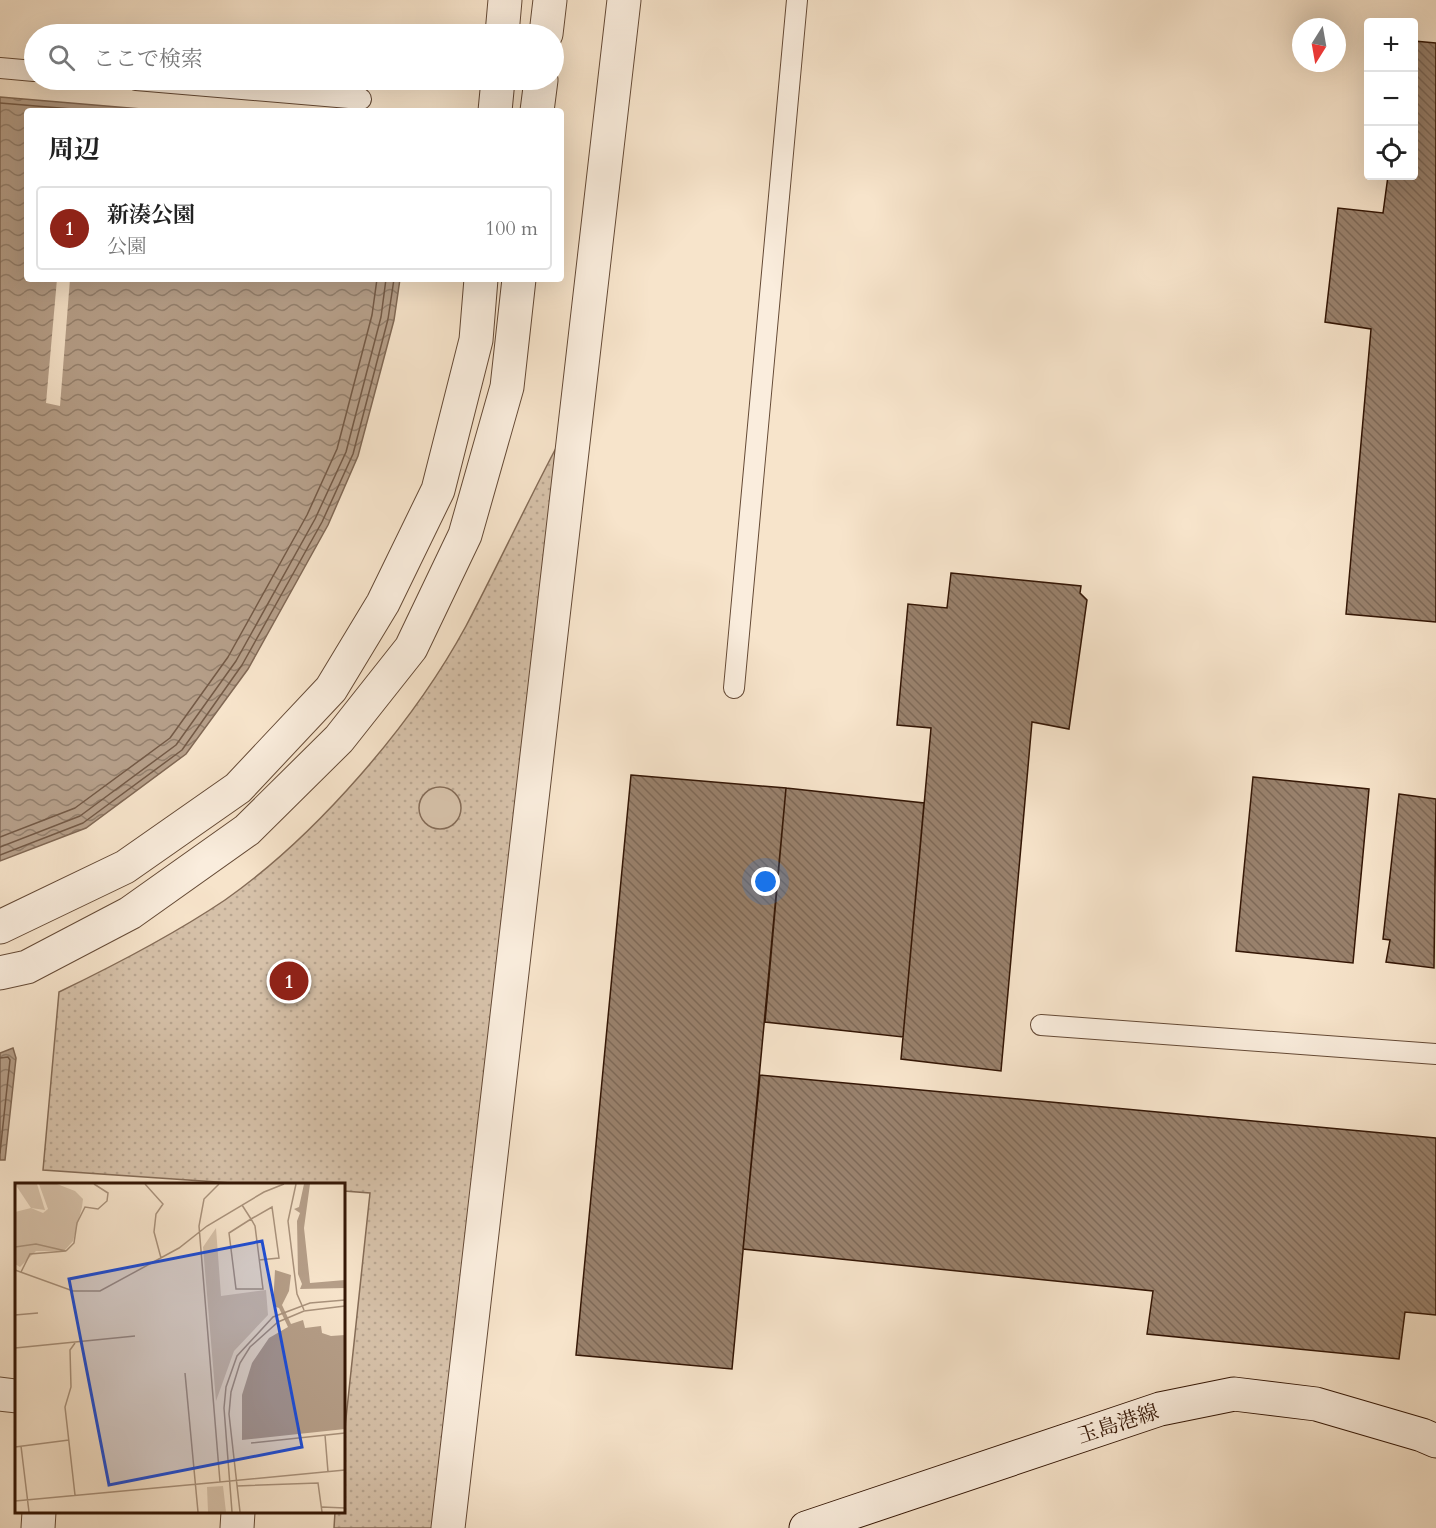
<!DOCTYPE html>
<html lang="ja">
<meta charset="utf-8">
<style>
:root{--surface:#fff;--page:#f6f6f6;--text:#222;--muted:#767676;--line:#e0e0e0;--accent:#8f2418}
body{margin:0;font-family:Cardo,"Noto Serif JP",serif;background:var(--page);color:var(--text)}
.controls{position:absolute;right:18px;top:18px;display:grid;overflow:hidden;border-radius:6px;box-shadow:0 6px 24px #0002}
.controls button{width:54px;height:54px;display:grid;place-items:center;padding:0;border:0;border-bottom:2px solid var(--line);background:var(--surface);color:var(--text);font:30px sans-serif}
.compass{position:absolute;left:1292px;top:18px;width:54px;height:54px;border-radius:50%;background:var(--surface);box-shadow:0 6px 24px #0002;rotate:191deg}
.you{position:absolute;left:766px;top:882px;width:21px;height:21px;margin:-15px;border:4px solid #fff;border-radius:50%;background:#1a73e8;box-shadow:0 0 0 9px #1a73e833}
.badge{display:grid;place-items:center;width:39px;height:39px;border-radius:50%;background:var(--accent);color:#fff;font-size:20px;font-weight:700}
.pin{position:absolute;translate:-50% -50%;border:3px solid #fff;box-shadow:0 2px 6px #0006}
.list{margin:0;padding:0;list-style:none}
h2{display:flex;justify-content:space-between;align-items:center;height:78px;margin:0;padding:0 24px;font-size:26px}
h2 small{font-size:20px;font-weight:400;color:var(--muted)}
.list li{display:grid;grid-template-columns:39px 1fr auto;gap:18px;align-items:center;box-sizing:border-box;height:84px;margin:0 12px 12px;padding:0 12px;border:2px solid var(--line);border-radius:6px}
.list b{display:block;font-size:22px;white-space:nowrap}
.list p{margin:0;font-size:20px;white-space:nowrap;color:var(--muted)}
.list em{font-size:20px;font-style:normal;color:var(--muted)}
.icon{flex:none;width:33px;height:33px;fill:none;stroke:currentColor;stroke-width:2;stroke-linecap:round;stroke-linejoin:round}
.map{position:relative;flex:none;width:1436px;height:1528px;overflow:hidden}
.search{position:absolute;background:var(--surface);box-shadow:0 6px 24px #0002;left:24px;top:24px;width:540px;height:66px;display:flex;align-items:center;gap:15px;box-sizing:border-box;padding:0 21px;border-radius:33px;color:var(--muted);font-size:22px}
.panel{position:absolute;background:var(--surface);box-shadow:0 6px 24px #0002;left:24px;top:108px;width:540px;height:174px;border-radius:6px}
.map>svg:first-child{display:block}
</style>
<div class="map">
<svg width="1436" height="1528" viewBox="0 0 1436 1528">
<defs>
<pattern id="park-dots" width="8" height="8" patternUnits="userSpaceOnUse" patternTransform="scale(1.5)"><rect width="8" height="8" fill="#d6c1a9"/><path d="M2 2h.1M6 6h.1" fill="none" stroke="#b8a590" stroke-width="1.8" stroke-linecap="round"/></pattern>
<pattern id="water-waves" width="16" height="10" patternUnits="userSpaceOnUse" patternTransform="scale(1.5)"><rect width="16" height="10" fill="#b59e88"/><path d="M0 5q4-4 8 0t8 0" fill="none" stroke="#94806d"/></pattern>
<pattern id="building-back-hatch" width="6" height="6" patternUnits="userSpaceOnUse" patternTransform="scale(1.5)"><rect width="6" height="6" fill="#99816c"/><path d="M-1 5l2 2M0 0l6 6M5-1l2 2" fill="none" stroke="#7e6957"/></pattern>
</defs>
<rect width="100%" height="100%" fill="#f7e4cb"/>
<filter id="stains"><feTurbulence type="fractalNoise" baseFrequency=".00333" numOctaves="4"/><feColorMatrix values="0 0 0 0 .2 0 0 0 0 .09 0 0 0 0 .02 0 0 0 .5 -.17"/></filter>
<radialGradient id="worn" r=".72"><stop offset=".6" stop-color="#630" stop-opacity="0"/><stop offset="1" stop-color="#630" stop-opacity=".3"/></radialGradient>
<path fill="url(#park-dots)" stroke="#856c57" stroke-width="1.5" d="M556 448 435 1528H334L335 1512H344V1437L370 1193 344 1191V1184H246L43 1170 59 992C115 965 173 935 225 900 316 836 413 724 466 626 497 567 525 507 556 448Z"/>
<path fill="#d6c1a9" stroke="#856c57" stroke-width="1.5" d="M419 808a21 21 0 1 1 42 0a21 21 0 1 1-42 0Z"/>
<path fill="url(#water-waves)" stroke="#816854" stroke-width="1.5" d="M0 97 165 111H27V279H400L394 320 358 456 328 525 248 669 186 754 86 828 0 861Z
M13 1048 16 1058 5 1160H0V1053Z"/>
<path fill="#f7e4cb" d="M57 279H70L60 406 46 403Z"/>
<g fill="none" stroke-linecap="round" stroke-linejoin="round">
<path stroke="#745a46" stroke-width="1.5" d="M0 103 96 111
M0 837 75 808 170 738 228 657 307 515 337 449 372 315 377 279
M0 847 80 816 176 745 236 661 315 519 346 452 381 317 386 279
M0 855 83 823 182 750 242 665 322 522 353 454 388 319 394 279
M0 1058 8 1057 10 1060 0 1153"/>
</g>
<path fill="url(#building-back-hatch)" stroke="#341605" stroke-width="1.5" d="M1414 41 1436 43V622L1346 614 1371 329 1325 322 1338 208 1383 213 1388 176H1414Z
M951 573 1081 586 1080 593 1087 600 1069 729 1032 722 1001 1071 901 1059 931 728 897 725 908 604 947 608Z
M631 775 786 788 732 1369 576 1355Z
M1253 777 1369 789 1353 963 1236 951Z
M786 788 924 803 903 1037 765 1022Z
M1399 794 1436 799 1434 968 1386 962 1390 940 1383 939Z
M760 1075 1436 1138V1315L1405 1312 1399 1359 1147 1334 1153 1291 743 1249Z"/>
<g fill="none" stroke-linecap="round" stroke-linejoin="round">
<g stroke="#654a36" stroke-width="22">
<path id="service" d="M0 68 34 71
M136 80 361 99
M734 688 797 0
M1041 1025 1436 1054"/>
</g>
<g stroke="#654a36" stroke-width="35">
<path id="minor" d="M0 1394 16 1396
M38 1528 39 1512
M237 1528 238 1512"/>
</g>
<g stroke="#654a36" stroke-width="35">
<path id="tertiary" d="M502 34 505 0
M546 34 550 0
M495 111 498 80
M537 111 541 80
M0 927 125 867 238 788 331 689 383 603 438 490 476 340 481 279
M0 973 27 967 130 913 247 830 339 739 411 648 465 535 507 387 519 279
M448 1528 624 0"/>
</g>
<g stroke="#341605" stroke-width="35">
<path id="secondary" d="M806 1528 1160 1409 1234 1394 1316 1404 1422 1435 1436 1441"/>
</g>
<use href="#service" stroke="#faeddd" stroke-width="20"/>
<use href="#minor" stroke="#faeddd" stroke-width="33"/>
<use href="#tertiary" stroke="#faeddd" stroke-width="33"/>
<use href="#secondary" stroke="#faeddd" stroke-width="33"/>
</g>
<g text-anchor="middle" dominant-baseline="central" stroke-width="4.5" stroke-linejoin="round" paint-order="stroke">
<g font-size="21" fill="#341605" stroke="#faeddd">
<text transform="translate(1118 1424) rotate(-18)">玉島港線</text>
</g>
</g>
<g transform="translate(15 1183)">
<rect width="330" height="330" fill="#f7e4cb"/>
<path d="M0 1H22L30 27 16 25Z" fill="#d6c1a9"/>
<path d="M24 1H42L60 8 68 16 67 24 58 58 49 68H21L5 84 0 81V29L16 25 28 30 33 26ZM201 45 206 113 251 107 253 132 219 168 201 218 188 64ZM208 303 211 329H193L192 304Z" fill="#d6c1a9"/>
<path d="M289 1H295L289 45 295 100 330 97V105L285 106 287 101 283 91 282 38 285 30 279 26 284 24ZM260 87 276 92 274 108 267 122 276 141 288 137 290 145 306 143 307 150 316 153 330 152V246L227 257V212L237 180 254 155 273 144 264 125 258 123Z" fill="#b59e88"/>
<path fill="none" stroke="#a9927c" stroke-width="1.5" d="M130 1 148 21 141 31 139 49 146 75M204 1 189 16 184 43 205 299 330 287M281 1 273 38 282 111 289 127M227 22 236 36 240 43 248 106H221L214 50 236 36 257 24 264 75 244 77M0 64 21 61 51 68 15 71 6 89M51 68 59 60 62 40 70 24 83 26 92 18 93 10 79 1M0 87 58 108H85L164 65 192 43 249 9 269 1M0 132 23 130M0 165 120 153M170 190 183 329M310 252 313 289M236 260 330 250M6 263 14 329M0 264 54 257M222 303 303 300 307 329M60 312 50 224 56 204 55 167 60 160M0 318 205 299M307 324 330 325M217 329 209 225 211 204 222 173 258 134 295 120 330 117M225 329 214 231 216 209 225 180 235 164 263 139 289 128 330 123"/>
<path fill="#1d4ed8" fill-opacity="0.15" stroke="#1d4ed8" stroke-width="3" d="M247 58 287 264 94 302 54 96Z"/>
<rect width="330" height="330" fill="none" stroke="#341605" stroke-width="3"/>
</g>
<rect width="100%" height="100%" filter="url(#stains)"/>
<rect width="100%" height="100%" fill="url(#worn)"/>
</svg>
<div class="controls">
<button>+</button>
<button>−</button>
<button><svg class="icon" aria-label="locate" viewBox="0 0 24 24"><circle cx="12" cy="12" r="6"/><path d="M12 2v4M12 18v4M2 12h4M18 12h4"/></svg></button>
</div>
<svg class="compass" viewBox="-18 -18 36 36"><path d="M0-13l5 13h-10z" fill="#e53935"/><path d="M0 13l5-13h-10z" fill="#767676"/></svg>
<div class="you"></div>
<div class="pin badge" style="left:289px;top:981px">1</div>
<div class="search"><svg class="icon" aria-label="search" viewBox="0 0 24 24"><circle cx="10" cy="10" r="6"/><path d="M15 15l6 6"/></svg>ここで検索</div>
<section class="panel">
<h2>周辺<small></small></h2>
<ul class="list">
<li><span class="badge">1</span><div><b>新湊公園</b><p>公園</p></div><em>100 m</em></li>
</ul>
</section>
</div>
